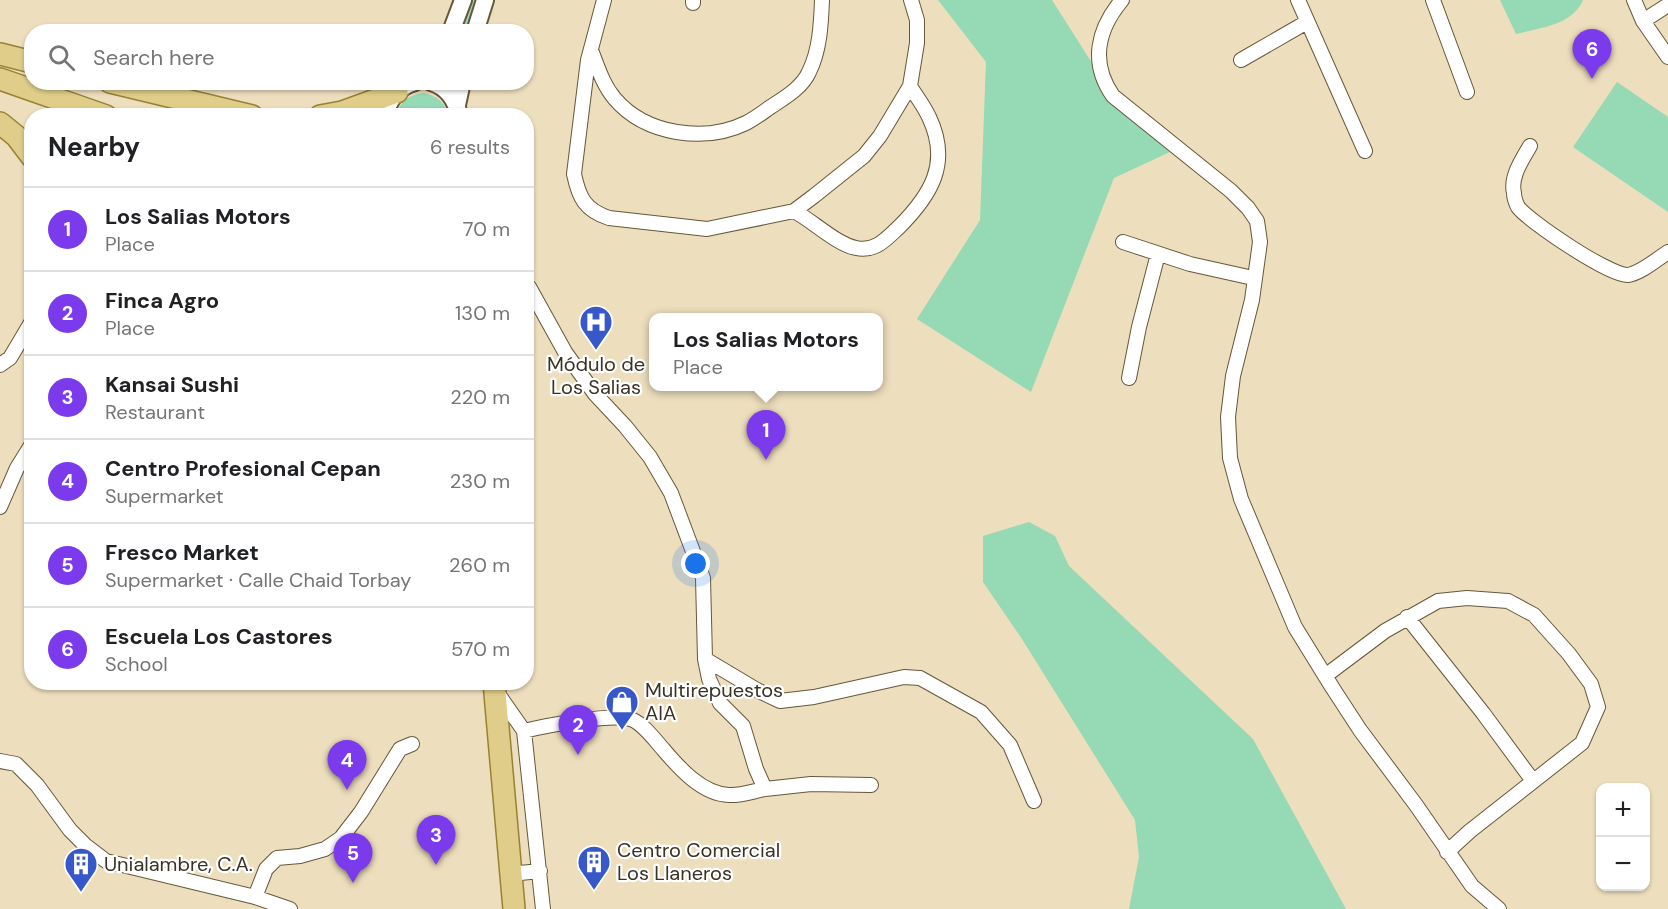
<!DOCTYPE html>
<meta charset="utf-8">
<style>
:root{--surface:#fff;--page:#f6f6f6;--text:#202124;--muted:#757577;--line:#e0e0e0;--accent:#7c3aed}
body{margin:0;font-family:"DM Sans",sans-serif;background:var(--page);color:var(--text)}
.controls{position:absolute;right:18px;bottom:18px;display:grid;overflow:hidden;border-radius:12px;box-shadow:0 2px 4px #0004}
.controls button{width:54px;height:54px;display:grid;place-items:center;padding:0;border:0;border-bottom:2px solid var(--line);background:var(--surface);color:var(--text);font:30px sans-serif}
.you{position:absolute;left:696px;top:564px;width:21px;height:21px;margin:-15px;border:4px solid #fff;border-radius:50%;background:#1a73e8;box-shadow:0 0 0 9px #1a73e833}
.badge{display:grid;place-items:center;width:39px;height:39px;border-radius:50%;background:var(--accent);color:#fff;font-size:20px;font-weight:700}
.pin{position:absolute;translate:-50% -50px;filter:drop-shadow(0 2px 3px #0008)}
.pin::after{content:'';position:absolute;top:32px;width:21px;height:18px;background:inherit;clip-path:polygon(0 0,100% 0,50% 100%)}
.popup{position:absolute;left:649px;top:313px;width:234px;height:78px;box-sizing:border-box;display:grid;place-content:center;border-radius:12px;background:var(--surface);filter:drop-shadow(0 2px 4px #0005);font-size:20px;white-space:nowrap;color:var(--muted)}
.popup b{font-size:22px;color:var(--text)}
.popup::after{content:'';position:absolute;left:50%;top:100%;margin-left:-12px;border:12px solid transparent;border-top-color:var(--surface)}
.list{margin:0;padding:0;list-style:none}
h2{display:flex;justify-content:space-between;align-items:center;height:78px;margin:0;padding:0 24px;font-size:26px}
h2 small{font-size:20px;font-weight:400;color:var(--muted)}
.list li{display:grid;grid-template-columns:39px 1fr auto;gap:18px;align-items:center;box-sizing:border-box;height:84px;padding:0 24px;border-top:2px solid var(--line)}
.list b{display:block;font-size:22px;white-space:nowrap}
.list p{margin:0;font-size:20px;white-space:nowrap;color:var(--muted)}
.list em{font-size:20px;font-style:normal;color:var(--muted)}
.icon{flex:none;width:33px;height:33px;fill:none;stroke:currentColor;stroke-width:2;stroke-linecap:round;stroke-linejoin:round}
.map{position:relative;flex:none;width:1668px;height:909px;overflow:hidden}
.search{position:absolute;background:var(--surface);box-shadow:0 2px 4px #0004;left:24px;top:24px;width:510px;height:66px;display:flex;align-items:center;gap:15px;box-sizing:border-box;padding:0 21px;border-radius:24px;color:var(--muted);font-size:22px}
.panel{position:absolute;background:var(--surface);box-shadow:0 2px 4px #0004;left:24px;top:108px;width:510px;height:582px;border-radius:24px}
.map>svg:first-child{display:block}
</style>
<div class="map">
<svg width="1668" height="909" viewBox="0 0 1668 909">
<rect width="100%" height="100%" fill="#eddebd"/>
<path fill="#95d9b5" d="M469 0H476L466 31 454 32Z
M938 0H1052L1092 63 1170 152 1114 178 1031 392 917 319 980 220 986 62Z
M1500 0H1583C1573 25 1539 28 1516 34Z
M1617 82 1668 117V212L1573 147Z
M424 93C437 96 445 102 448 115H397C399 101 410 94 424 93Z
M1029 522 1055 536 1069 566 1253 739 1346 909H1129L1139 857 1135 820 1022 639 983 582V536Z"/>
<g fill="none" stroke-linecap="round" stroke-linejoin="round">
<g stroke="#65583a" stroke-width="16">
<path id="minor" d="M604 0 588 60 574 174C579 198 585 210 609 218L707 229 794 211 814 196 864 156 880 136 910 86 917 43V20L911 0
M1122 0C1097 30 1090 63 1113 96L1231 191 1248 208 1257 221 1260 242 1252 300 1233 376 1228 417 1230 458 1241 499 1295 627 1332 687 1360 730 1416 805 1472 886 1499 909
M1298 0 1365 151
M1433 0 1467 92
M1634 0 1643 21 1668 57
M693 3V0
M1643 21 1668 5
M591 50C598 68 603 85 615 99 646 135 705 143 746 123 754 119 762 113 769 108 784 98 802 88 809 72 820 50 821 24 822 0
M1241 60 1307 22
M1530 146C1522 160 1510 177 1514 193 1514 197 1516 203 1518 207 1528 221 1610 276 1628 275 1641 273 1657 259 1668 252
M794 211C813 221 836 244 856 248 876 252 886 239 899 227 931 195 951 163 929 117 924 106 916 96 910 86
M1123 242 1190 264 1253 278
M0 365 10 358 32 321
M1129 378 1139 327 1158 254
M0 507 17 468 32 444
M1407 617 1483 713 1533 781
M705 659 757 690 780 701 814 697 904 677 920 678 981 712 1010 745 1034 801
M1325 676 1385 631 1438 601 1467 598 1508 601 1534 615 1569 654 1591 684 1598 707 1582 743 1470 831 1447 852
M496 691 524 731C544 726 616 712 633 720 644 725 655 740 663 749 679 768 702 794 729 795 740 796 754 791 765 789L756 769 743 726 720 703 709 679 705 659 703 578 671 493 650 457 625 426 595 394 565 352 529 287 526 286
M524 731 543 909
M0 761 16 764 37 785 70 830 85 845 106 861 255 897 290 909
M765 789 811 784 871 785
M510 874 540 871
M255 897 266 869 277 858 300 856 325 849 341 838 361 812 400 749 412 744"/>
</g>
<g stroke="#65583a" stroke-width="20">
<path id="tertiary" d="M451 32 463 0
M475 32 485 0
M431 82C447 87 456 99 459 116
M457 105 462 82
M385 116C389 99 397 87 415 82"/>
</g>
<g stroke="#978234" stroke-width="24">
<path id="primary" d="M0 54 32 62
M0 79 106 116
M110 82 252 116
M320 116 342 112 397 92
M0 123 16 136 32 157
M494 682 514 909"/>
</g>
<use href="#minor" stroke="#fff" stroke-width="14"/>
<use href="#tertiary" stroke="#fff" stroke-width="16"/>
<use href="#primary" stroke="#dfcd89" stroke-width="21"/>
</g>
<defs>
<g id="hospital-pin" transform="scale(1.725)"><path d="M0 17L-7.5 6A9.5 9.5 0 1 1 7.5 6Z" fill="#3758c9" stroke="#fff"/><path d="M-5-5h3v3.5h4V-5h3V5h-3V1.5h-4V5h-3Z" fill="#fff"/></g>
<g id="shop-pin" transform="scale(1.725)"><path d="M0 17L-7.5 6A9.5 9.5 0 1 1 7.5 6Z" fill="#3758c9" stroke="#fff"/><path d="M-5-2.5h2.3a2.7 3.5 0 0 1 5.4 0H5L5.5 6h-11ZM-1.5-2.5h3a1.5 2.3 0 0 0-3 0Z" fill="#fff"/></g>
<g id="building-pin" transform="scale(1.725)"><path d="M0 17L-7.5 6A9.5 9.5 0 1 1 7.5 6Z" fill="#3758c9" stroke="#fff"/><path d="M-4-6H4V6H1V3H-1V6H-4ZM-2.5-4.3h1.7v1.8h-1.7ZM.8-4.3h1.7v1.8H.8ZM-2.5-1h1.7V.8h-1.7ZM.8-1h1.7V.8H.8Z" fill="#fff"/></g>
</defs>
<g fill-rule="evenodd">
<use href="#hospital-pin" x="596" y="322"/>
<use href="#shop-pin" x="622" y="702"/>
<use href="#building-pin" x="594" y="862"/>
<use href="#building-pin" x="81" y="864"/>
</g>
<g text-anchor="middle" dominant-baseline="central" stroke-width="4.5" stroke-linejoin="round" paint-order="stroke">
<g font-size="20" fill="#393326" stroke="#fff" text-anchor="start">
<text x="596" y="364" text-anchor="middle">Módulo de<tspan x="596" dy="23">Los Salias</tspan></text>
<text x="645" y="690">Multirepuestos<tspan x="645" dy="23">AIA</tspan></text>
<text x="617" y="850">Centro Comercial<tspan x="617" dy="23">Los Llaneros</tspan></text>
<text x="104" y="864">Unialambre, C.A.</text>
</g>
</g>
</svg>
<div class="controls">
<button>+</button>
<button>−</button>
</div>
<div class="you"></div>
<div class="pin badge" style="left:766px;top:460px">1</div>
<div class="popup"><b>Los Salias Motors</b>Place</div>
<div class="pin badge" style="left:578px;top:755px">2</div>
<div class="pin badge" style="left:436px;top:865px">3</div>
<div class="pin badge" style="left:347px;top:790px">4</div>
<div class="pin badge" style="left:353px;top:883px">5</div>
<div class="pin badge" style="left:1592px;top:79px">6</div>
<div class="search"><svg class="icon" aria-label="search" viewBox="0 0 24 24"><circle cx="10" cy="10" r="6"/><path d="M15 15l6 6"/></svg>Search here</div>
<section class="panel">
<h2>Nearby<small>6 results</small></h2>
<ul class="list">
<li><span class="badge">1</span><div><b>Los Salias Motors</b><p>Place</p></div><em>70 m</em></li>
<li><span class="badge">2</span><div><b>Finca Agro</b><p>Place</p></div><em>130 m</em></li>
<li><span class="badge">3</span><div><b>Kansai Sushi</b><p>Restaurant</p></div><em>220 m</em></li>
<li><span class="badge">4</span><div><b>Centro Profesional Cepan</b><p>Supermarket</p></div><em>230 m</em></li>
<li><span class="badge">5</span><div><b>Fresco Market</b><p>Supermarket · Calle Chaid Torbay</p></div><em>260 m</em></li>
<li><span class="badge">6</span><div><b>Escuela Los Castores</b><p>School</p></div><em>570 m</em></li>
</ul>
</section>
</div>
